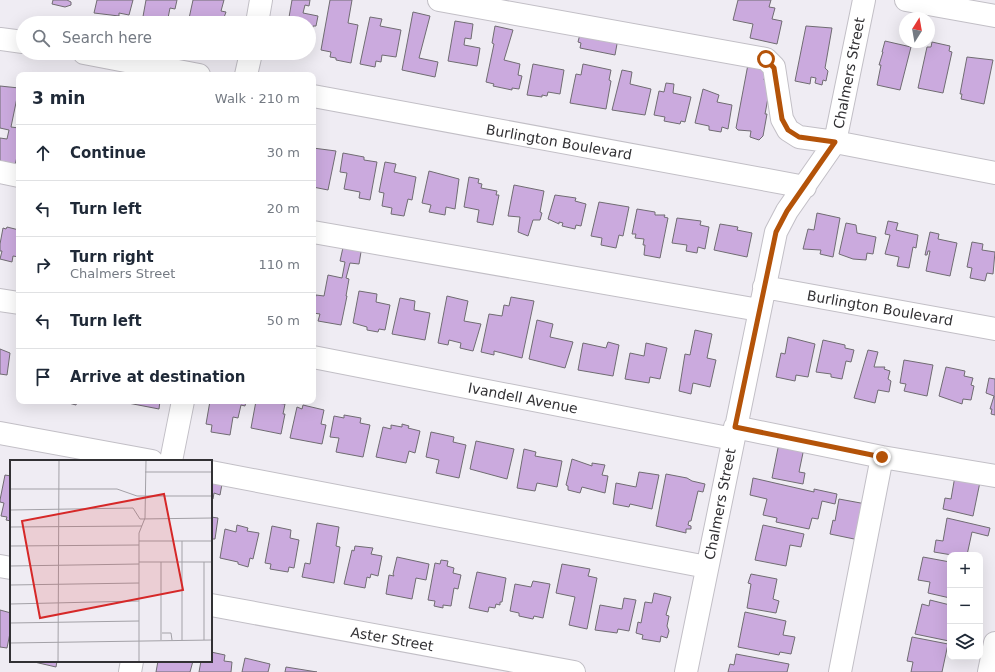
<!DOCTYPE html>
<meta charset="utf-8">
<style>
:root{--surface:#fff;--page:#f6f6f7;--text:#1f2937;--muted:#747a83;--line:#e0e1e3}
body{margin:0;font-family:"DejaVu Sans",sans-serif;background:var(--page);color:var(--text)}
.controls{position:absolute;right:12px;bottom:12px;display:grid;overflow:hidden;border-radius:8px;box-shadow:0 4px 16px #0002}
.controls button{width:36px;height:36px;display:grid;place-items:center;padding:0;border:0;border-bottom:1px solid var(--line);background:var(--surface);color:var(--text);font:20px sans-serif}
.compass{position:absolute;left:899px;top:12px;width:36px;height:36px;border-radius:50%;background:var(--surface);box-shadow:0 4px 16px #0002;rotate:11deg}
.stop{position:absolute;width:12px;height:12px;margin:-9px;border:3px solid #b45309;border-radius:50%;background:#fff}
.stop.end{background:#b45309;border-color:#fff;box-shadow:0 1px 4px #0008}
.list{margin:0;padding:0;list-style:none}
h2{display:flex;justify-content:space-between;align-items:center;height:52px;margin:0;padding:0 16px;font-size:17px}
h2 small{font-size:13px;font-weight:400;color:var(--muted)}
.list li{display:grid;grid-template-columns:26px 1fr auto;gap:12px;align-items:center;box-sizing:border-box;height:56px;padding:0 16px;border-top:1px solid var(--line)}
.list b{display:block;font-size:15px;white-space:nowrap}
.list p{margin:0;font-size:13px;white-space:nowrap;color:var(--muted)}
.list em{font-size:13px;font-style:normal;color:var(--muted)}
.icon{flex:none;width:22px;height:22px;fill:none;stroke:currentColor;stroke-width:2;stroke-linecap:round;stroke-linejoin:round}
.map{position:relative;flex:none;width:995px;height:672px;overflow:hidden}
.search{position:absolute;background:var(--surface);box-shadow:0 4px 16px #0002;left:16px;top:16px;width:300px;height:44px;display:flex;align-items:center;gap:10px;box-sizing:border-box;padding:0 14px;border-radius:22px;color:var(--muted);font-size:15px}
.panel{position:absolute;background:var(--surface);box-shadow:0 4px 16px #0002;left:16px;top:72px;width:300px;height:332px;border-radius:8px}
.map>svg:first-child{display:block}
</style>
<div class="map">
<svg width="995" height="672" viewBox="0 0 995 672">
<rect width="100%" height="100%" fill="#efecf3"/>
<path fill="#cbaade" stroke="#706c72" d="M53 0H67L71 2V5L65 7 52 4Z
M97 0H133L129 15 119 13V16L94 13Z
M146 0H177L175 9 170 8 167 23 142 22Z
M193 0H224L221 11 226 12 222 23H188Z
M292 0H310L309 6 305 5 303 13 318 16 316 26H313L309 43V23H288Z
M330 0H352L348 23 358 25 351 63 336 60V58L330 57 331 52 321 50Z
M738 0H771L769 7 775 8 772 19 782 21 777 44 750 38 753 24 733 20Z
M413 12 430 16 419 58 438 62 435 77 402 70Z
M370 17 382 19 380 26 401 30 396 57 382 55 381 62 376 61 375 67 360 64Z
M455 21 473 24 471 39 465 38 464 45 480 48 477 66 448 61Z
M495 26 513 30 504 60 520 64 518 75 522 76 519 89 512 88V90L493 86 494 84 486 82 494 44 492 43Z
M582 26 619 33 615 55 580 48 581 43 578 42Z
M806 26 832 28 825 68 828 71 826 81 823 80 822 85 815 83 816 78 811 77 810 84 795 81Z
M885 41 911 47 900 90 877 85 881 65H879L883 52H882Z
M932 42 950 46 949 51 952 52 943 93 918 88 927 47H931Z
M967 57 993 60 984 104 961 99 962 94H960Z
M749 59 768 63 764 80 771 82 765 114H767L763 136 759 140 750 137 751 131 738 130 736 128Z
M533 64 564 70 560 94 548 92 547 96 542 95V97L527 95Z
M583 64 611 70 609 80 611 81 606 109 570 103 576 74 581 75Z
M622 70 632 72 630 84 651 89 645 115 612 110Z
M666 83 674 84 673 93 691 97 685 122 681 121 680 124 664 121 665 117 654 115 659 91 664 92Z
M0 86 19 88 11 127 19 128V149L15 165 0 162V138L7 139 9 130 0 128Z
M703 89 719 95 717 102 732 105 728 129 722 127 721 132 709 130V126L695 123Z
M313 148 336 151 328 190 313 187Z
M343 153 364 157V160L377 162 370 200 359 198 360 192 344 189 347 173 340 172Z
M385 162 396 164 394 172 416 177 412 200 408 199 404 216 391 214 392 208 382 206 384 193 379 192Z
M429 171 459 179 455 209 446 207 445 215 429 212 431 205 422 203Z
M469 177 479 179 478 183 482 184 481 188 497 191 496 195H499L493 225 477 222 479 210 464 207Z
M514 185 544 191 540 212 542 213 540 220H533L528 236 518 232 520 217 508 216Z
M555 195 576 198 575 201 586 204 581 226 576 225 575 229 562 226 563 223 559 222V224L548 219Z
M599 202 629 207 623 236 619 235 616 248 601 245 602 238 591 236Z
M637 209 655 212V215H665L664 217 668 218 660 258 644 255 645 245H643L644 239 635 238 636 234H632Z
M817 213 840 218 833 257 820 254 821 250 803 249 808 229 814 230Z
M677 218 701 221 700 225 709 227 705 249 698 247 697 253 686 251 687 245 672 243Z
M888 221 898 223 896 230 918 235 916 248 913 247 909 268 897 266 899 257 885 254 890 235 885 234Z
M846 223 856 225 857 233 876 237 873 254 867 253 866 260 853 259 839 254Z
M720 224 738 227 737 230 752 233 747 257 714 250Z
M7 227 19 230V257L13 256 12 262 0 259 2 251H0V244L3 228 6 229Z
M930 232 939 234 938 239 957 243 950 276 926 271 930 251H928L927 255H925Z
M972 242 983 244 982 250 995 252 993 274 987 273 985 281 970 278 972 268 967 267Z
M344 243 362 246 359 264 350 263 346 278 349 279 346 296H347L341 325 318 321 320 314 313 313V308L316 295 324 296 328 275 342 278 345 262 340 261Z
M359 291 377 294 376 302 390 305 385 330 379 329 378 332 367 330V327L353 323Z
M447 296 468 301 464 321 481 324 473 351 460 348 461 343 449 340 448 345 438 343Z
M511 297 534 301 522 358 494 351V355L481 352 489 314 502 316 504 305 509 306Z
M400 298 415 301 414 310 430 313 425 340 392 334Z
M537 320 553 324 550 337 573 342 565 368 529 359Z
M695 330 712 334 707 358 716 360 710 387 693 383 691 394 679 391 685 354 690 355Z
M788 337 815 344 808 377 796 375 795 381 776 377 781 353 785 354Z
M823 340 845 345V348L854 350 851 362 846 361 842 379 831 377V374L816 372Z
M608 342 619 345 613 376 578 370 583 343 606 348Z
M646 343 667 348 660 379 650 377 649 383 625 379 630 353 644 356Z
M0 349 10 353 7 375 0 374Z
M868 350 878 352 874 367H885L884 369 890 371 888 379 891 381 889 392 878 390 875 403 854 398Z
M904 360 933 365 927 396 904 391 906 384 900 383Z
M946 367 965 371 964 376 973 378 971 385 974 386 971 400 963 399 962 404 939 396Z
M989 378 995 379V415L991 414 992 409H990L994 396 986 393Z
M65 401H77L76 405 65 402Z
M128 401H160L159 409 128 403Z
M210 401H246L245 406 241 405 238 418 233 417 230 435 211 432 212 425 206 424Z
M256 401 285 404 283 414H285L281 434 251 428Z
M303 405 324 410 321 424 326 425 322 444 290 438 297 407 302 409Z
M344 415 361 418 360 423 370 425 363 457 336 452 339 438 330 437 334 416 344 418Z
M402 424 409 426 408 428 420 431 415 453 409 451 406 463 376 457 383 427 391 429V425L402 427Z
M431 432 454 437 453 442 466 445 459 478 436 473 439 460 426 457Z
M476 441 514 449 507 479 470 469Z
M779 443 804 448 799 472 805 473 803 484 772 478Z
M524 449 536 452 535 456 562 461 557 487 537 483 535 491 517 488Z
M572 459 592 466V463L605 465 602 475 608 476 605 493 582 487 580 493 568 490V486L566 485Z
M639 472 659 475 652 509 630 504 629 507 613 504 616 483 636 487Z
M666 474 687 478 692 481 705 484 703 492 698 491 691 521H689L688 525 691 526V529H686V533L656 526Z
M5 475 11 476V521L6 520 7 517 1 516 4 503 0 502V500Z
M955 476 980 482 973 516 943 509 945 498 951 499Z
M753 478 814 492V489L837 494 835 504 822 501 818 519 812 518 809 529 776 522 777 518 763 515 767 499 750 495Z
M211 480 222 484 220 495 214 493 213 499H211Z
M839 499 866 504 859 540 830 534 833 520 835 521Z
M211 517 218 518 215 539H211V544Z
M947 518 990 528 988 536 972 532 967 555H952L934 552 936 540 943 541Z
M317 523 339 527 336 546 340 547 334 583 302 577 305 563 310 564Z
M237 525 248 528 247 531 259 533 253 559 250 558 248 567 238 564V562L220 558 225 529 236 532Z
M763 525 804 534 801 547 790 545 786 566 755 560Z
M272 526 291 530 290 538 299 540 294 568 289 567 288 572 270 569 271 564 265 563Z
M355 546 373 548 371 554 382 556 378 576 371 574 370 578 367 577 365 588 344 584 352 550 354 551Z
M397 557 429 564 426 580 416 578 412 599 386 594 389 575 394 576 393 574Z
M923 557 950 562V598L928 593 930 582 918 580Z
M441 560 448 561 447 566 454 568 453 573 461 575 458 589 454 588 451 606 443 605V608L434 606 435 601 428 600 435 563 440 564Z
M562 564 590 569 588 576 597 578 587 629 569 625 575 597 556 593Z
M477 572 506 578 502 602H500V605L496 604 495 608 489 607 488 612 469 608Z
M751 574 777 579 773 599 779 601 776 613 747 608 751 584 748 583Z
M533 581 550 584 543 618 534 616 533 619 519 616V613L510 611 515 584 531 587Z
M654 593 671 597 666 615 669 616 667 626 669 631 667 638 661 636 660 642 642 639 643 635 636 633 638 622 641 623 645 602 652 603Z
M624 598 636 600 629 631 618 629 617 633 595 630 600 605 622 609Z
M930 600 950 605 949 641 915 634 922 604 929 606Z
M0 610 11 613V628L7 648 0 647Z
M745 612 786 621 783 635 795 637 791 654 780 652 779 655 738 647Z
M912 637 948 644 942 672H911L913 662 907 661Z
M211 652 225 655 224 661 232 662 231 672H199L201 661H211Z
M736 654 789 664 787 672H728L730 664 734 665Z
M245 658 270 664 268 672H242Z
M30 661H57L56 667Z
M158 661H193L190 672H156Z
M286 667 317 672H285Z"/>
<g fill="none" stroke-linecap="round" stroke-linejoin="round">
<g stroke="#c2bfc6" stroke-width="24">
<path id="minor" d="M439 0 766 59 774 67 782 119 788 130 799 137 835 142 995 173
M906 0 995 16
M257 23 261 0
M0 39 23 42
M84 53 199 75
M246 75 251 53
M313 96 805 187
M0 172 19 176
M313 232 759 310
M764 287 995 329
M0 300 19 303
M313 357 733 439
M735 427 882 457 995 476
M0 433 152 461
M171 461 183 401
M211 472 707 567
M0 566 11 568
M211 605 574 672
M130 672 132 661
M686 672 776 232 787 211 835 142 864 0
M840 672 882 457
M989 672 995 643"/>
</g>
<use href="#minor" stroke="#fff" stroke-width="22"/>
</g>
<g fill="none" stroke-linecap="round" stroke-linejoin="round">
<path stroke="#b45309" stroke-width="5" d="M766 59 774 68 782 119 788 130 799 137 835 142 787 211 776 232 735 427 882 457"/>
</g>
<g text-anchor="middle" dominant-baseline="central" stroke-width="3.5" stroke-linejoin="round" paint-order="stroke">
<g font-size="14" fill="#323134" stroke="#fff">
<text transform="translate(849 73) rotate(-79)">Chalmers Street</text>
<text transform="translate(559 142) rotate(10)">Burlington Boulevard</text>
<text transform="translate(880 308) rotate(10)">Burlington Boulevard</text>
<text transform="translate(523 398) rotate(11)">Ivandell Avenue</text>
<text transform="translate(720 504) rotate(-79)">Chalmers Street</text>
<text transform="translate(392 639) rotate(10)">Aster Street</text>
</g>
</g>
<g transform="translate(10 460)">
<rect width="202" height="202" fill="#efecf3"/>
<path fill="none" stroke="#a3a1a7" stroke-width="1" d="M135 12H202M0 29H107L127 36H202M0 50 123 48 130 59 202 58M0 67 132 66M129 81H202M0 86 129 85M129 102H202M151 102V180M0 106 129 104M0 125 129 123M0 144 129 141M0 163 129 161M152 173H161L162 180M172 180V81M194 180V102M0 183 202 180M48 202 49 0M129 202V73L135 58 136 0"/>
<path fill="#d62828" fill-opacity="0.15" stroke="#d62828" stroke-width="2" d="M154 34 173 130 30 158 12 61Z"/>
<rect width="202" height="202" fill="none" stroke="#323134" stroke-width="2"/>
</g>
</svg>
<div class="controls">
<button>+</button>
<button>−</button>
<button><svg class="icon" aria-label="layers" viewBox="0 0 24 24"><path d="M12 4l9 5-9 5-9-5zM3 14l9 5 9-5"/></svg></button>
</div>
<svg class="compass" viewBox="-18 -18 36 36"><path d="M0-13l5 13h-10z" fill="#e53935"/><path d="M0 13l5-13h-10z" fill="#747a83"/></svg>
<div class="stop" style="left:766px;top:59px"></div>
<div class="stop end" style="left:882px;top:457px"></div>
<div class="search"><svg class="icon" aria-label="search" viewBox="0 0 24 24"><circle cx="10" cy="10" r="6"/><path d="M15 15l6 6"/></svg>Search here</div>
<section class="panel">
<h2>3 min<small>Walk · 210 m</small></h2>
<ul class="list">
<li><svg class="icon" aria-label="ahead" viewBox="0 0 24 24"><path d="M12 20V5M6 11l6-6 6 6"/></svg><div><b>Continue</b></div><em>30 m</em></li>
<li><svg class="icon" aria-label="left" viewBox="0 0 24 24"><path d="M17 20v-9H6M10 6l-5 5 5 5"/></svg><div><b>Turn left</b></div><em>20 m</em></li>
<li><svg class="icon" aria-label="right" viewBox="0 0 24 24"><path d="M7 20v-9h11M14 6l5 5-5 5"/></svg><div><b>Turn right</b><p>Chalmers Street</p></div><em>110 m</em></li>
<li><svg class="icon" aria-label="left" viewBox="0 0 24 24"><path d="M17 20v-9H6M10 6l-5 5 5 5"/></svg><div><b>Turn left</b></div><em>50 m</em></li>
<li><svg class="icon" aria-label="arrive" viewBox="0 0 24 24"><path d="M6 21V4h12l-3 4 3 4H6"/></svg><div><b>Arrive at destination</b></div></li>
</ul>
</section>
</div>
